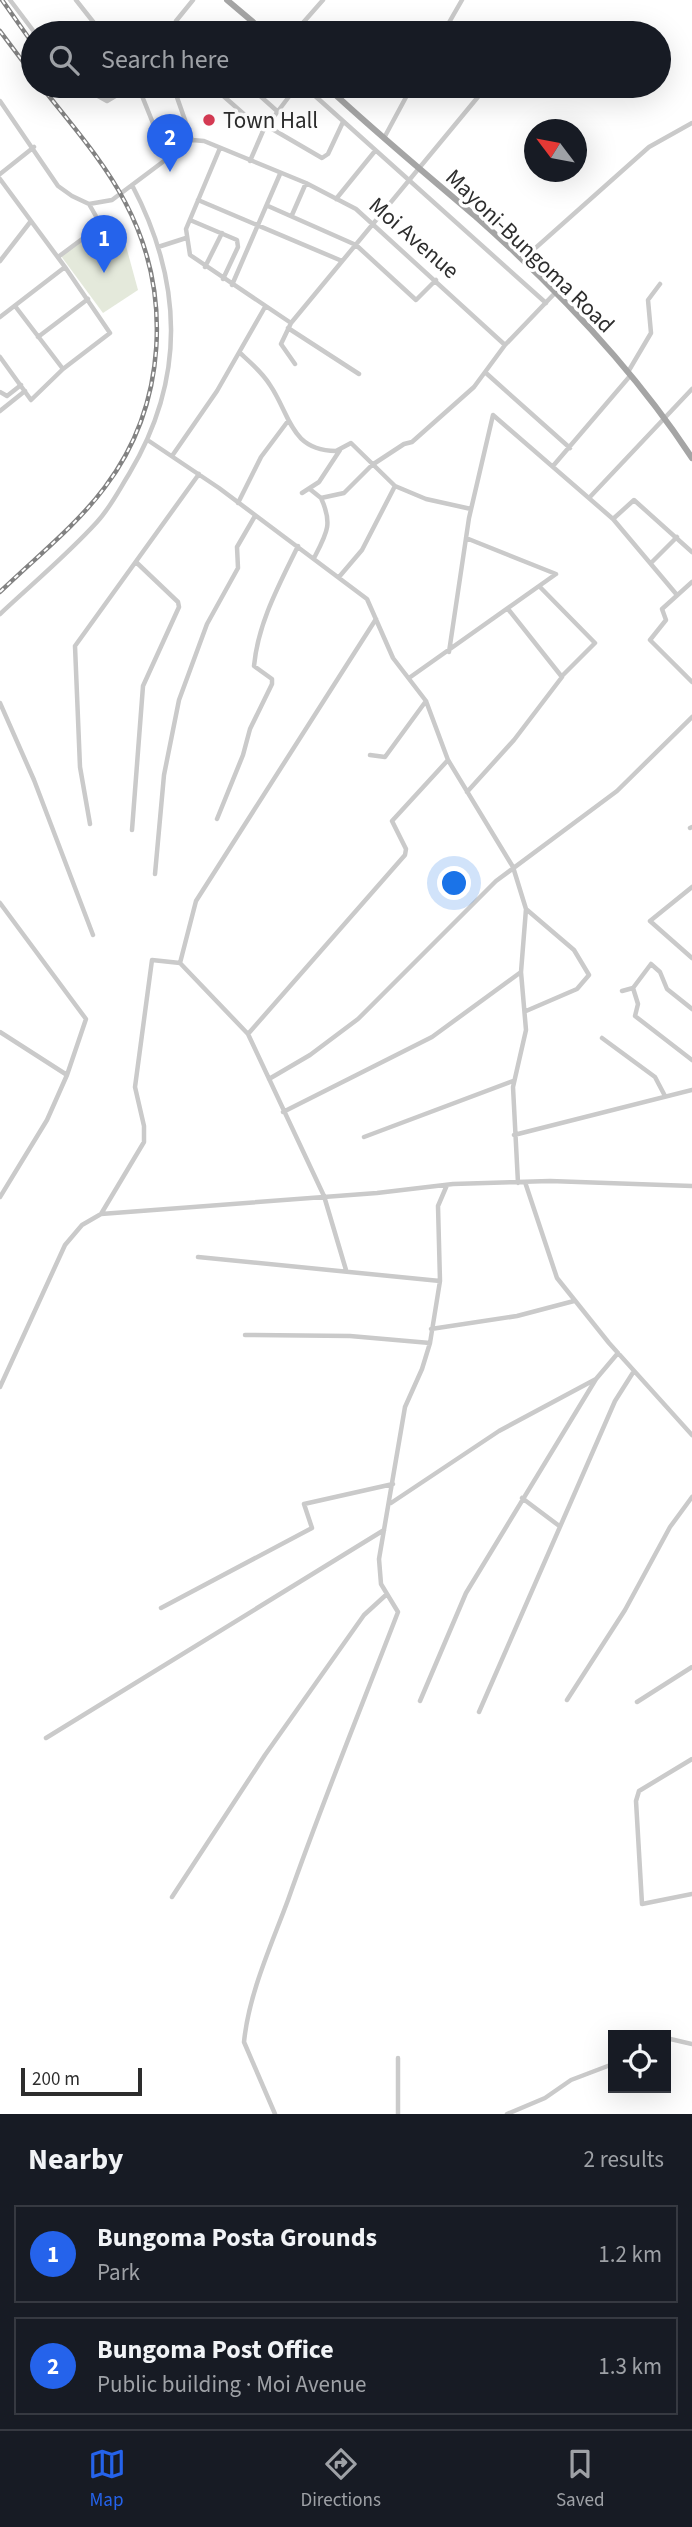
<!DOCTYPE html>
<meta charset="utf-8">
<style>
:root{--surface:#171b24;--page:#242831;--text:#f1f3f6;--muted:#9ea1a6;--line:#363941;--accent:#2563eb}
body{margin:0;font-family:"Source Sans 3",sans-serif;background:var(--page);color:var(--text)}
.controls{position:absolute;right:21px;bottom:21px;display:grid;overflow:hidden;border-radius:0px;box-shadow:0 7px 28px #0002}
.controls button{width:63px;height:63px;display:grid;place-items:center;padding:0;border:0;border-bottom:2px solid var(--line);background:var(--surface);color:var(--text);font:35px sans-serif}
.compass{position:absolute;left:524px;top:119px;width:63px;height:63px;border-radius:50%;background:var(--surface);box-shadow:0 7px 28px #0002;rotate:302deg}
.scale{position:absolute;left:21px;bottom:18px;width:121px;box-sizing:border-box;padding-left:7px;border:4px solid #2d2d2d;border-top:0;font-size:19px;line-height:24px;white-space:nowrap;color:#2d2d2d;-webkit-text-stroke:5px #fff;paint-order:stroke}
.you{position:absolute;left:455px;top:884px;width:24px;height:24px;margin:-18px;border:5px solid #fff;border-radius:50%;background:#1a73e8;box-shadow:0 0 0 10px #1a73e833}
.badge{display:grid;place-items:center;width:46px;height:46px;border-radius:50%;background:var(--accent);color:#fff;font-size:23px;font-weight:700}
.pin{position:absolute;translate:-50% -58px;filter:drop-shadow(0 2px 4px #0008)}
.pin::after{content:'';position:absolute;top:37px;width:24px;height:21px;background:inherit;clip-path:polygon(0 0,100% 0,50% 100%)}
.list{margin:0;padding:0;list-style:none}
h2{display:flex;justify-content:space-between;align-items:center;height:91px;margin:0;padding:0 28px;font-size:30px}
h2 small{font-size:23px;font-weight:400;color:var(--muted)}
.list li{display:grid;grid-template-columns:46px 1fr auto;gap:21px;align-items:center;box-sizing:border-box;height:98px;margin:0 14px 14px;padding:0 14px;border:2px solid var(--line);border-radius:0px}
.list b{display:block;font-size:26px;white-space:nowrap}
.list p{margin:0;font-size:23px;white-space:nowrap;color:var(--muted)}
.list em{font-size:23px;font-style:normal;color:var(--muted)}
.icon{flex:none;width:38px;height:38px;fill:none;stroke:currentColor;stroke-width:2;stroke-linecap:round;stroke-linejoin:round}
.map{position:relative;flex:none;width:692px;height:2114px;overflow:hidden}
.search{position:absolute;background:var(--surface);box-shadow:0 7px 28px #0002;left:21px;right:21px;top:21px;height:77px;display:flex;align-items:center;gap:18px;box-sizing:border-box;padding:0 24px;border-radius:38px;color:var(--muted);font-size:26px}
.sheet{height:315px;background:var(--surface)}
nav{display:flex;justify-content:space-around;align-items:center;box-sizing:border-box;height:98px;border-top:2px solid var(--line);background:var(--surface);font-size:19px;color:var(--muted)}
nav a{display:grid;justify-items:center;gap:4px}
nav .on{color:var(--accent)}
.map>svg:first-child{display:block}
</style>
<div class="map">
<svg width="692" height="2114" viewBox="0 0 692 2114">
<rect width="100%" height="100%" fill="#fff"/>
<path fill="#e4e9db" d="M106 223 123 235 138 290 103 313 61 256Z"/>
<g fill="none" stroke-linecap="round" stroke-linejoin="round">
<path stroke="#cacaca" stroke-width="4.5" d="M10 0 35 33
M76 0 102 33
M172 33 176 21 193 0
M294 33 323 0
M443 33 462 0
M534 33 537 30
M80 86 107 101 132 86
M138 86 167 158
M173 86 192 140
M212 86 263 131
M249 86 277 111
M280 86 289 95
M304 86 546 303
M222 95 230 86
M339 98 347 86
M0 101 58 186 72 196 89 204 112 200 192 140 204 141 306 183 356 209 505 345
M267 126 322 158 328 154 343 122
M384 138 412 86
M220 148 186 229 190 255 291 323
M250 161 263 131 297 86
M0 174 34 147
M0 179 65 267 0 317
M336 199 375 151
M198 200 342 261
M268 206 356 245 416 300 436 280
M292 215 306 183
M190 220 237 240 238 247 223 279
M158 247 186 238
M58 257 101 225 89 204
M522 260 649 147 692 123
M0 261 31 221
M205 267 222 233
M232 285 280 174
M288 328 359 374
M38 337 88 299
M240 353C251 363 262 372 270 385 291 416 290 450 336 451L351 443 395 486 426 499 471 509
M0 357 31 400 63 369 15 306
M295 364 281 344 291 323 487 86
M63 369 110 333 65 267
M628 372 651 333 648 300 660 284
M486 373 570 448
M0 392 7 396 21 385
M0 411 25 391
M149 441 219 488 367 599 393 658 426 701 448 760 513 867 526 909 521 972 526 1030 513 1087 518 1183
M172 456 217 391 265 307
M553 466 630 376
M311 490 321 498 344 493 372 465 404 444 412 442 474 387 505 345 555 293
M302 493 319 482 340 450
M589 498 692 389
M238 503 261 457 288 421
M613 519 634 500 692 552
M314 558C327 533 333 524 321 498
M651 563 677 537
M339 577 362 550 395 486
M692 582 662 609 666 620 650 640 692 682
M540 587 595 643 562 676
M0 614C32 584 67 555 97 522 110 508 119 490 129 474 186 379 183 282 132 185
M449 652 469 518 493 415 613 519 677 595
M409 678 556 574 466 538
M0 703 34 780 93 935
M370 755 385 757 426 701
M467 792 514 740 562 677 508 609
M217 819 243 755 250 729 272 684V679L254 666C258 623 279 585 298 546
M90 824 80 767 75 646 199 474
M690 828 692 827
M132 830 143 686 179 607 178 602 136 562
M155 874 164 775 179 700 207 624 238 568 237 547 255 516
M692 887 650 921 692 958
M0 903 86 1019 67 1075
M180 963 196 901 376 619
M633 988 638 1004 635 1016 692 1060
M622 991 633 988 651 964 660 972 667 989 692 1009
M526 1011 577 989 589 975 574 950 526 909
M0 1032 67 1075 47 1120 0 1197
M248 1034 405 855 406 849 392 821 448 760
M602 1038 655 1077 665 1096
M269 1079 310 1055 358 1019 496 881 617 791 692 717
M283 1112 432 1037 521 972
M514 1135 692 1090
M364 1137 513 1081
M525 1182 557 1278 609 1343 692 1435
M101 1214 144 1142V1126L135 1087 152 960 180 963 248 1034 324 1196 346 1270
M198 1257 440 1281
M431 1329 517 1316 574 1301
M245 1335 350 1336 430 1343
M0 1387 65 1245 82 1225 101 1214 377 1193 453 1184 550 1181 692 1186
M522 1498 558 1525
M391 1503 499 1431 596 1379
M161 1608 312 1528 304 1504 393 1484
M567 1700 625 1610 670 1527 692 1497
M420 1701 466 1593 596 1379 618 1353
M637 1702 692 1667
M479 1712 615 1401 634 1371
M46 1738 384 1530
M692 1759 639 1791 636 1801 642 1904 692 1894
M172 1897 265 1755 364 1615 387 1594
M666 2038 692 2044
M275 2114 244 2042C249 1993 271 1946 288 1900 322 1803 361 1708 398 1612L381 1584 379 1559 405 1407 422 1369 430 1343 440 1281 438 1206 447 1185
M398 2114V2058
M507 2114 545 2098 571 2080 613 2064"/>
<path stroke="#a5a5a5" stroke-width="6" d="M227 0 266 33
M326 86C374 131 425 173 475 216 555 287 633 368 692 458"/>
<g stroke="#828282" stroke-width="4.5">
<path id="rail" d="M2 0 33 44
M0 31 33 75
M0 592C35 558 76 526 105 487 167 405 173 292 125 202 103 160 70 123 41 86"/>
</g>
<use href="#rail" stroke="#fff" stroke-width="2" stroke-dasharray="5" stroke-linecap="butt"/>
</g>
<circle fill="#d73b54" stroke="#fff" stroke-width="2.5" cx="209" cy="120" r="7"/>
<g text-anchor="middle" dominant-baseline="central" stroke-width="7" stroke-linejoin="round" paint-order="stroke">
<g font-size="23" fill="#2d2d2d" stroke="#fff" text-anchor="start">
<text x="223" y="120">Town Hall</text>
</g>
<g font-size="23" fill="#2d2d2d" stroke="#fff">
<text transform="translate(414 238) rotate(41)">Moi Avenue</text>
<text transform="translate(530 251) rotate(44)">Mayoni-Bungoma Road</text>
</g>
</g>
</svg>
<div class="controls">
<button><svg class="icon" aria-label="locate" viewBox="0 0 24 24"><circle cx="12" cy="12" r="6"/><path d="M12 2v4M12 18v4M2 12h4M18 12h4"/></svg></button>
</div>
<svg class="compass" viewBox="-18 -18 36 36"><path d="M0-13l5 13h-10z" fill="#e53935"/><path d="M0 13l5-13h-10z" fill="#9ea1a6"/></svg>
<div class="scale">200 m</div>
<div class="you"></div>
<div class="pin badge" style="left:104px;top:273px">1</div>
<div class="pin badge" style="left:170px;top:172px">2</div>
<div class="search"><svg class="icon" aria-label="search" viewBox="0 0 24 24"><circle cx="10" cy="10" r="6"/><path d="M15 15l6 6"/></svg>Search here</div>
</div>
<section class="sheet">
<h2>Nearby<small>2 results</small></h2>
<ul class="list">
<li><span class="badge">1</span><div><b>Bungoma Posta Grounds</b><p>Park</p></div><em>1.2 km</em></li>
<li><span class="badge">2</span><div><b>Bungoma Post Office</b><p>Public building · Moi Avenue</p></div><em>1.3 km</em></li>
</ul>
</section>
<nav>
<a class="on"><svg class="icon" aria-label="map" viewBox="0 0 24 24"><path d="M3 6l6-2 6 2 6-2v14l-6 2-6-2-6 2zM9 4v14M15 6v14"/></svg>Map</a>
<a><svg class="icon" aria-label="directions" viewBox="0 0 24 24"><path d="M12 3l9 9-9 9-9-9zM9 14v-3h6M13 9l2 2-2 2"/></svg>Directions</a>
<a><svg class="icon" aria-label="saved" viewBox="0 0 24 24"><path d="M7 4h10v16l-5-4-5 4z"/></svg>Saved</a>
</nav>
